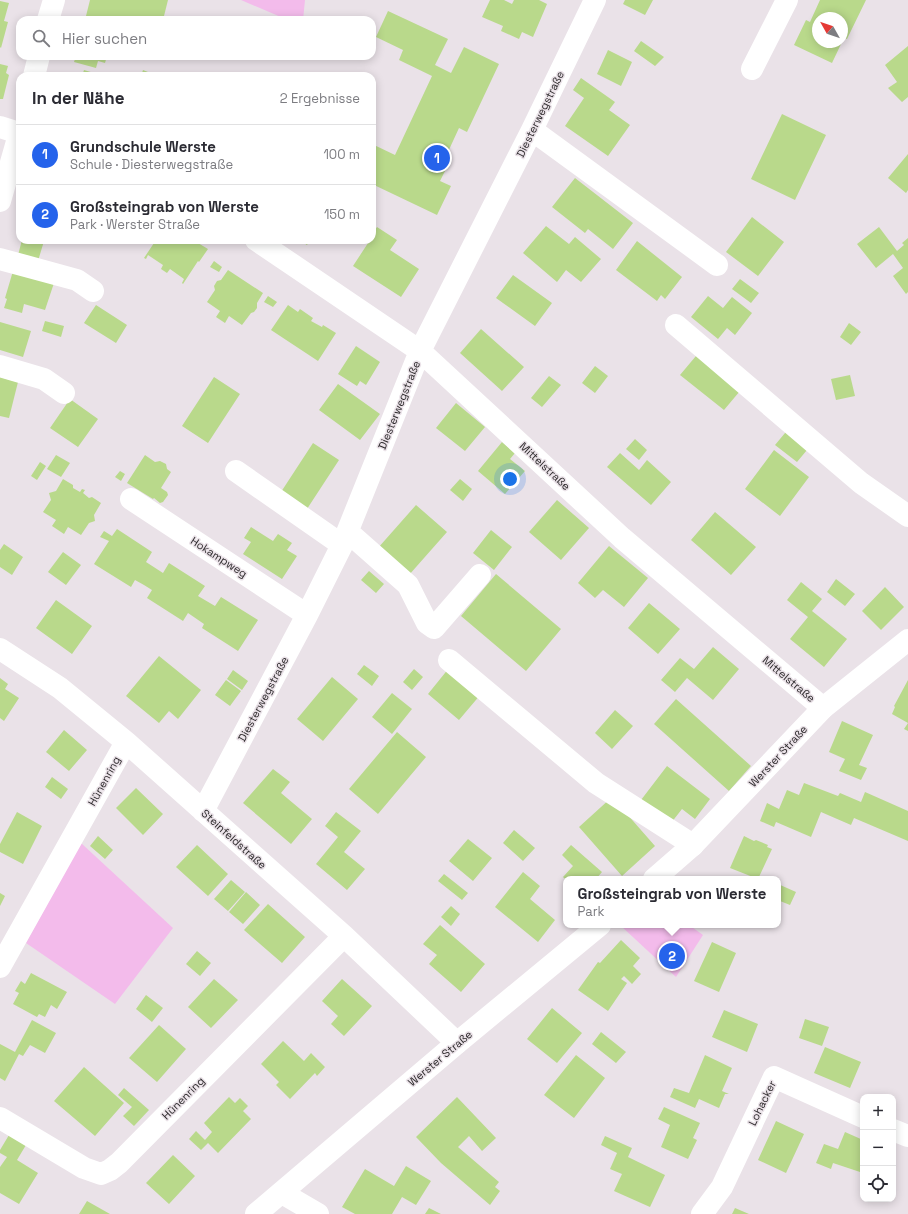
<!DOCTYPE html>
<html lang="de">
<meta charset="utf-8">
<style>
:root{--surface:#fff;--page:#f7f7f7;--text:#2b2b33;--muted:#7c7c81;--line:#e1e1e2;--accent:#2563eb}
body{margin:0;font-family:"Space Grotesk",sans-serif;background:var(--page);color:var(--text)}
.controls{position:absolute;right:12px;bottom:12px;display:grid;overflow:hidden;border-radius:8px;box-shadow:0 2px 10px #0003}
.controls button{width:36px;height:36px;display:grid;place-items:center;padding:0;border:0;border-bottom:1px solid var(--line);background:var(--surface);color:var(--text);font:20px sans-serif}
.compass{position:absolute;left:812px;top:12px;width:36px;height:36px;border-radius:50%;background:var(--surface);box-shadow:0 2px 10px #0003;rotate:310deg}
.you{position:absolute;left:510px;top:479px;width:14px;height:14px;margin:-10px;border:3px solid #fff;border-radius:50%;background:#1a73e8;box-shadow:0 0 0 6px #1a73e833}
.badge{display:grid;place-items:center;width:26px;height:26px;border-radius:50%;background:var(--accent);color:#fff;font-size:13px;font-weight:700}
.pin{position:absolute;translate:-50% -50%;border:2px solid #fff;box-shadow:0 1px 4px #0006}
.popup{position:absolute;left:563px;top:876px;width:218px;height:52px;box-sizing:border-box;display:grid;place-content:center;border-radius:8px;background:var(--surface);filter:drop-shadow(0 1px 3px #0005);font-size:13px;white-space:nowrap;color:var(--muted)}
.popup b{font-size:15px;color:var(--text)}
.popup::after{content:'';position:absolute;left:50%;top:100%;margin-left:-8px;border:8px solid transparent;border-top-color:var(--surface)}
.list{margin:0;padding:0;list-style:none}
h2{display:flex;justify-content:space-between;align-items:center;height:52px;margin:0;padding:0 16px;font-size:17px}
h2 small{font-size:13px;font-weight:400;color:var(--muted)}
.list li{display:grid;grid-template-columns:26px 1fr auto;gap:12px;align-items:center;box-sizing:border-box;height:60px;padding:0 16px;border-top:1px solid var(--line)}
.list b{display:block;font-size:15px;white-space:nowrap}
.list p{margin:0;font-size:13px;white-space:nowrap;color:var(--muted)}
.list em{font-size:13px;font-style:normal;color:var(--muted)}
.icon{flex:none;width:22px;height:22px;fill:none;stroke:currentColor;stroke-width:2;stroke-linecap:round;stroke-linejoin:round}
.map{position:relative;flex:none;width:908px;height:1214px;overflow:hidden}
.search{position:absolute;background:var(--surface);box-shadow:0 2px 10px #0003;left:16px;top:16px;width:360px;height:44px;display:flex;align-items:center;gap:10px;box-sizing:border-box;padding:0 14px;border-radius:12px;color:var(--muted);font-size:15px}
.panel{position:absolute;background:var(--surface);box-shadow:0 2px 10px #0003;left:16px;top:72px;width:360px;height:172px;border-radius:12px}
.map>svg:first-child{display:block}
</style>
<div class="map">
<svg width="908" height="1214" viewBox="0 0 908 1214">
<rect width="100%" height="100%" fill="#eae2e8"/>
<path fill="#f3bbeb" d="M241 0H305L303 20H288Z
M81 843 173 928 115 1004 26 943Z
M622 925H689L703 935 676 977 621 926Z"/>
<path fill="#b9d98b" d="M90 0H168L163 20H85Z
M490 0H504L512 4 514 0H539L547 4 533 37 522 32 519 39 501 31 503 26 482 17Z
M625 0H653L645 15 623 4Z
M820 0H866L847 39 844 38 842 41V18H818V42H842L832 63 794 45 806 20 810 22Z
M0 1 9 3 4 21 8 22 1 48 0 47Z
M388 11 448 39 435 65 451 73 464 47 499 64 467 132 459 128 441 167 446 169 440 181 451 186 437 215 372 184V144L395 155 432 76 399 60 403 50 376 37Z
M641 41 664 57 655 66 634 51Z
M908 46V97L902 102 888 88 897 82 885 65Z
M608 50 632 62 621 86 597 74Z
M76 56H107L105 63 98 61 96 68 74 62Z
M0 64 8 66 6 73 9 75 3 99H0Z
M84 70 104 76H82Z
M143 70 158 76H141Z
M581 78 615 102 609 110 630 125 608 156 565 126 584 98 573 90Z
M782 114 826 135 795 200 751 179Z
M908 154V190L906 193 888 178Z
M575 178 633 223 613 249 588 229 585 233 552 207Z
M752 217 784 242 758 276 726 252Z
M546 226 569 244 575 237 601 259 581 282 566 270 557 282 523 253Z
M377 227 397 240 390 250 419 269 401 297 353 266 370 240H372V234Z
M879 227 897 251 904 245 902 243 908 238V292L906 294 893 276 903 268 893 254 876 268 857 244Z
M22 240 44 241 38 261 18 255Z
M156 240H199L198 243 208 249 199 262 198 261 183 284 182 283 184 279 170 269 167 273 161 269 163 265 148 255 146 259 144 258Z
M299 240H310L307 245Z
M637 241 682 277 665 299 661 295 657 301 616 270Z
M214 261 222 267 219 272 210 267Z
M228 270 263 293 257 303V308L254 312 251 313 242 325 229 316 225 323 216 317 220 311 207 302 215 290 214 286 217 281 221 280Z
M13 271 54 283 45 310 24 304 22 313 4 308 7 299 5 298Z
M513 275 552 303 535 326 496 298Z
M740 279 759 293 751 303 732 289Z
M268 296 277 302 273 307 264 302Z
M708 296 723 308 732 297 752 313 735 335 727 328 718 339 691 317Z
M96 305 127 325 116 343 84 323Z
M288 305 298 312 300 309 313 318 311 321 322 327 323 325 336 333 318 361 271 330Z
M45 321 64 326 61 337 42 331Z
M0 322 31 331 23 357 0 350Z
M849 323 861 332 851 345 840 337Z
M481 329 524 367 502 391 460 353Z
M356 346 380 362 366 385 360 381 357 386 338 374Z
M701 350 745 385 724 410 680 375Z
M595 366 608 376 595 393 582 383Z
M850 375 855 396 836 400 831 379Z
M549 376 561 385 542 407 531 398Z
M0 377 18 382 9 418 0 416Z
M214 377 240 394 208 443 182 426Z
M338 384 380 414 360 440 319 410Z
M70 399 98 419 78 447 50 428Z
M456 403 485 427 465 451 436 428Z
M790 427 812 444 797 462 775 445Z
M635 439 647 450 639 460 626 449Z
M502 442 515 453 510 459 525 471 505 494 478 471Z
M313 443 339 460 307 509 281 492Z
M774 450 809 477 780 516 745 489Z
M620 453 639 470 647 460 671 482 651 505 607 467Z
M56 455 70 463 61 477 47 469Z
M145 455 155 462 160 461 166 464 167 469 171 472 161 488 167 492 168 495 163 502 160 503 154 498 153 499 127 483Z
M40 462 46 466 37 480 31 476Z
M120 471 125 474 121 481 115 477Z
M63 479 73 485V488L80 492 82 489 85 490 83 493 89 498 92 497 101 503 94 515 95 521 89 523 81 535 68 527 64 534 52 526 56 520 43 512 51 500 49 493 56 491Z
M460 479 472 489 463 501 450 490Z
M557 500 589 528 561 560 529 532Z
M416 505 447 532 409 575 378 548Z
M715 512 756 547 731 575 691 540Z
M251 527 273 541 278 534 292 543 287 550 297 556 282 579 243 554 251 542 244 538Z
M117 529 152 552 146 562 163 573 169 563 205 586 198 596 215 606 221 597 258 620 238 651 202 628 204 624 188 613 183 621 147 598 152 590 144 585 135 580 131 587 94 564 109 541 100 537 104 531 112 536Z
M491 530 512 547 494 570 473 553Z
M4 544 23 557 12 575 0 567V550Z
M609 546 648 578 624 607 603 590 595 598 578 583Z
M63 552 81 565 66 585 48 572Z
M369 571 384 584 376 593 361 580Z
M496 574 561 629 526 671 461 616Z
M836 579 855 594 845 606 827 592Z
M801 582 822 599 812 611 847 639 824 667 790 639 808 617 787 600Z
M885 587 904 607 881 630 862 611Z
M56 600 92 626 72 654 36 628Z
M649 603 680 629 658 654 628 628Z
M713 647 739 669 713 700 687 678 675 692 661 680 680 658 694 669Z
M159 656 201 690 178 719 169 711 159 723 126 696Z
M364 665 379 676 372 686 357 674Z
M449 668 481 694 459 720 428 694Z
M414 669 423 677 412 690 403 682Z
M233 670 248 681 242 690 227 679Z
M332 677 358 699 323 741 297 719Z
M0 678 8 684 5 689 19 698 4 721 0 718Z
M226 680 241 691 230 706 215 695Z
M908 680V731L904 729 908 723 892 714 895 707 894 706Z
M392 693 412 709 392 734 372 717Z
M676 699 751 766 729 791 654 724Z
M615 710 633 726 612 749 595 733Z
M842 721 873 735 859 765 867 768 861 780 839 771 845 759 829 752Z
M64 730 87 750 69 771 46 752Z
M397 732 426 757 378 814 349 789Z
M667 766 710 799 695 819 682 809 671 823 641 800Z
M273 769 290 782 281 793 312 819 291 844 243 803Z
M52 777 68 789 61 799 45 787Z
M804 783 838 796 840 793 861 802 865 792 908 811V841L854 818 851 825 821 812 811 837 776 822 774 827 760 821 767 803 779 809 787 790 799 795Z
M136 788 163 814 143 835 116 808Z
M612 797 655 846 622 876 579 827Z
M17 812 42 826 23 864 0 852V844Z
M336 812 361 831 344 852 365 869 347 890 316 864 338 837 325 826Z
M514 830 535 848 523 861 503 843Z
M98 836 113 850 105 859 90 846Z
M744 836 754 841 756 840 768 845 767 847 772 849 758 879 730 868Z
M468 839 492 858 473 881 449 861Z
M197 845 228 874 208 896 176 867Z
M571 845 602 872 596 879H566V880L563 877 573 866 562 855Z
M523 872 540 886 530 899 555 920 538 942 495 907Z
M444 874 468 893 462 900 438 881Z
M231 880 245 892 228 911 214 899Z
M778 884 796 892 790 905 780 901 778 904Z
M246 892 260 905 243 924 229 912Z
M0 893 5 896 0 906Z
M268 904 305 937 282 963 244 930Z
M451 906 460 914 451 926 441 917Z
M440 925 485 964 461 992 429 964 437 955 423 944Z
M728 925H737L735 928Z
M621 940 640 958 633 966 641 974 632 984 624 976 621 979 627 983 608 1011 578 990 598 962 600 963Z
M712 942 736 953 719 992 694 981Z
M197 951 211 963 200 976 186 964Z
M31 973 67 992 57 1009 51 1005 45 1017 39 1014 37 1017 13 1004 19 993 15 991 21 981 25 984Z
M214 979 238 1000 211 1028 188 1007Z
M342 979 372 1006 344 1036 331 1024 338 1016 322 1001Z
M146 995 163 1008 152 1022 136 1009Z
M552 1008 582 1033 557 1063 527 1039Z
M724 1010 758 1024 747 1052 712 1037Z
M805 1019 829 1027 822 1046 799 1038Z
M32 1020 56 1033 45 1053 30 1045 23 1056 19 1054 5 1081 0 1078V1044L15 1052Z
M159 1025 186 1049 157 1082 129 1058Z
M601 1032 626 1052 616 1063 592 1044Z
M283 1041 304 1061 311 1053 325 1067 317 1076 315 1073 290 1099 276 1085 279 1082 261 1064Z
M825 1047 861 1062 850 1088 814 1073Z
M576 1055 605 1078 574 1118 544 1095Z
M705 1055 732 1068 722 1091 729 1094H725L719 1108 699 1099 695 1108 670 1097 674 1088 689 1093Z
M84 1067 124 1103 95 1136 54 1101Z
M124 1088 149 1110 134 1126 123 1116 132 1107 118 1095Z
M229 1097 235 1103 240 1098 248 1106 243 1111 251 1119 218 1153 208 1143 201 1150 189 1139 196 1131 205 1140 212 1132 204 1123Z
M457 1097 496 1138 482 1151 469 1136 458 1147 499 1182 495 1187 500 1191 490 1205 441 1163 416 1137Z
M664 1107 700 1123 693 1138 697 1140 688 1159 661 1147 670 1125 658 1119Z
M776 1121 804 1134 786 1173 758 1160Z
M845 1132 863 1140V1173L833 1163 831 1169 816 1163 824 1144 838 1149Z
M9 1135 26 1145 17 1160 38 1173 19 1204 0 1193V1167L7 1157 0 1153V1150Z
M605 1136 632 1148 628 1157 665 1175 650 1207 614 1191 622 1174 610 1169 617 1153 601 1145Z
M173 1155 195 1176 169 1204 146 1183Z
M406 1166 431 1181 416 1205 402 1197 392 1214H355L342 1207 365 1169 394 1186Z
M87 1201 110 1214H79Z
M429 1208 441 1214H425Z
M735 1208 749 1214H732Z"/>
<g fill="none" stroke-linecap="round" stroke-linejoin="round">
<path stroke="#fff" stroke-width="22" d="M48 20 54 0
M752 69 787 0
M34 76 39 56
M0 127 19 133
M532 130 717 265
M0 201 20 131
M256 240 420 351 622 538 823 708
M0 259 77 280 93 291
M676 325 861 483 908 516
M0 366 44 379 64 393
M236 471 342 545
M131 499 307 615
M348 532 408 585 427 623 434 628 480 575
M0 649 60 688 126 742 344 936 457 1043
M449 660 596 783 693 845
M203 811 307 615 342 545 420 351 532 130 595 0
M0 967 126 742
M0 1118 84 1168 101 1174 110 1170 119 1163 344 936
M893 1130 908 1136
M282 1193 318 1214
M702 1214 722 1187 774 1077 863 1117"/>
<path stroke="#fff" stroke-width="22" d="M654 879 693 845 823 708 908 640
M256 1214 457 1043 600 925"/>
</g>
<g text-anchor="middle" dominant-baseline="central" stroke-width="3" stroke-linejoin="round" paint-order="stroke">
<g font-size="11" fill="#2d2a2c" stroke="#eae2e8">
<text transform="translate(540 114) rotate(-64)">Diesterwegstraße</text>
<text transform="translate(399 405) rotate(-68)">Diesterwegstraße</text>
<text transform="translate(545 466) rotate(43)">Mittelstraße</text>
<text transform="translate(219 557) rotate(33)">Hokampweg</text>
<text transform="translate(789 679) rotate(40)">Mittelstraße</text>
<text transform="translate(263 699) rotate(-62)">Diesterwegstraße</text>
<text transform="translate(778 756) rotate(-47)">Werster Straße</text>
<text transform="translate(104 781) rotate(-61)">Hünenring</text>
<text transform="translate(234 839) rotate(42)">Steinfeldstraße</text>
<text transform="translate(440 1058) rotate(-40)">Werster Straße</text>
<text transform="translate(183 1098) rotate(-45)">Hünenring</text>
<text transform="translate(762 1103) rotate(-64)">Lohacker</text>
</g>
</g>
</svg>
<div class="controls">
<button>+</button>
<button>−</button>
<button><svg class="icon" aria-label="locate" viewBox="0 0 24 24"><circle cx="12" cy="12" r="6"/><path d="M12 2v4M12 18v4M2 12h4M18 12h4"/></svg></button>
</div>
<svg class="compass" viewBox="-18 -18 36 36"><path d="M0-13l5 13h-10z" fill="#e53935"/><path d="M0 13l5-13h-10z" fill="#7c7c81"/></svg>
<div class="you"></div>
<div class="pin badge" style="left:437px;top:158px">1</div>
<div class="pin badge" style="left:672px;top:956px">2</div>
<div class="popup"><b>Großsteingrab von Werste</b>Park</div>
<div class="search"><svg class="icon" aria-label="search" viewBox="0 0 24 24"><circle cx="10" cy="10" r="6"/><path d="M15 15l6 6"/></svg>Hier suchen</div>
<section class="panel">
<h2>In der Nähe<small>2 Ergebnisse</small></h2>
<ul class="list">
<li><span class="badge">1</span><div><b>Grundschule Werste</b><p>Schule · Diesterwegstraße</p></div><em>100 m</em></li>
<li><span class="badge">2</span><div><b>Großsteingrab von Werste</b><p>Park · Werster Straße</p></div><em>150 m</em></li>
</ul>
</section>
</div>
